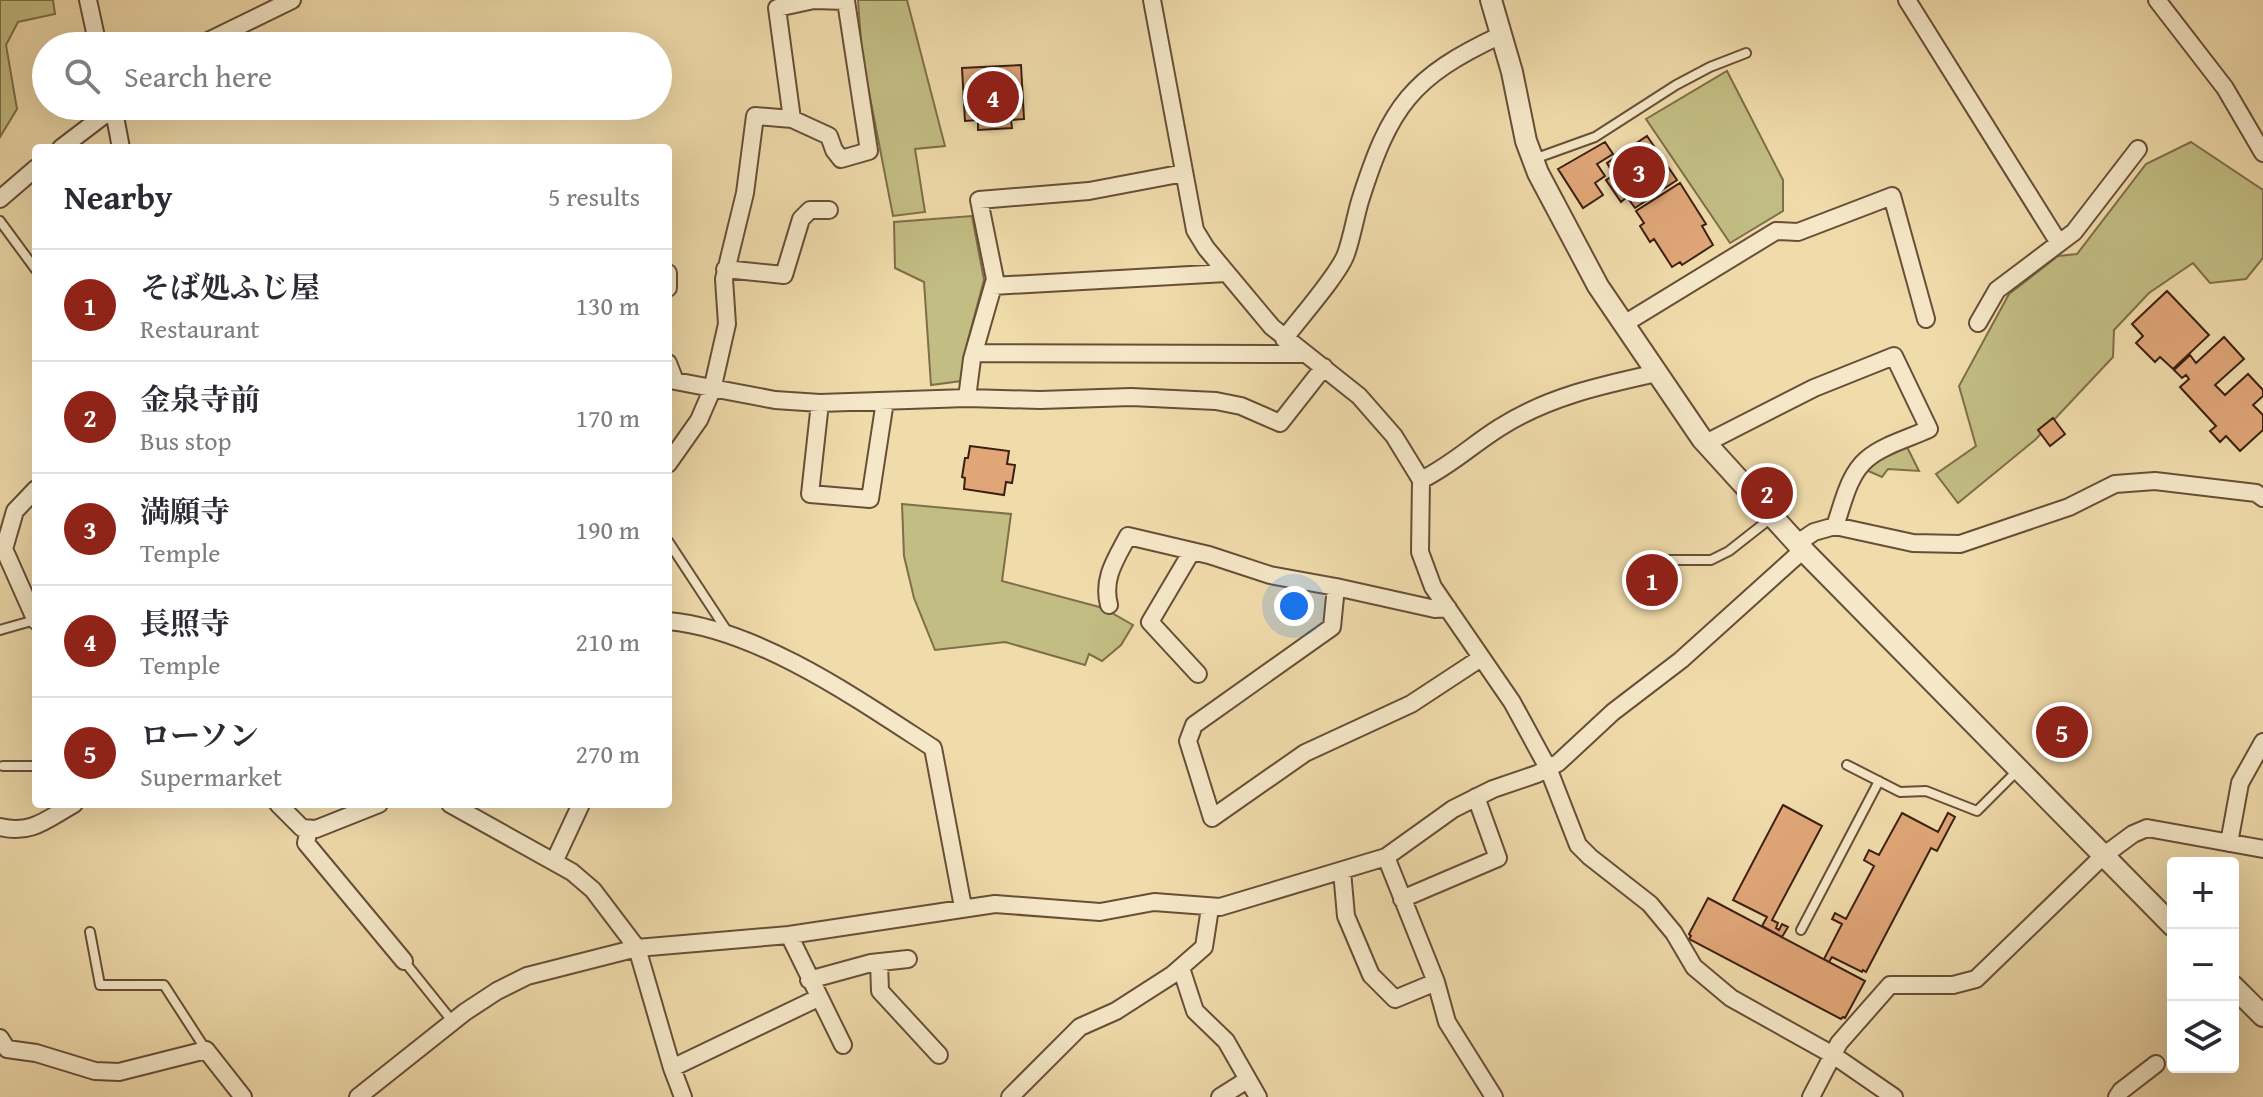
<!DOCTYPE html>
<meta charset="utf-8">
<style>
:root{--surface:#fff;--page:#f7f7f7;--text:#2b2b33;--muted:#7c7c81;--line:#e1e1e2;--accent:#8f2418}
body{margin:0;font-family:"Gentium Book Plus","Noto Serif JP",serif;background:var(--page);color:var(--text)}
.controls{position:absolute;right:24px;bottom:24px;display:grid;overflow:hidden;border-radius:8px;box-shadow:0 8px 32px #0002}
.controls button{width:72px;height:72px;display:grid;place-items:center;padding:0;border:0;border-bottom:2px solid var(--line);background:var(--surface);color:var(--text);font:40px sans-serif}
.you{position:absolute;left:1294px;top:606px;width:28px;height:28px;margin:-20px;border:6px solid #fff;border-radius:50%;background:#1a73e8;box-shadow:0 0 0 12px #1a73e833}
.badge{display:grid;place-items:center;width:52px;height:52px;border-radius:50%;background:var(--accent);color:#fff;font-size:26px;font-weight:700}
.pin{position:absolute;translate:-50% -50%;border:4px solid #fff;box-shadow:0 2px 8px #0006}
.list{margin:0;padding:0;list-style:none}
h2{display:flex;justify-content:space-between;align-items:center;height:104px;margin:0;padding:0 32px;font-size:34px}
h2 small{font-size:26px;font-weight:400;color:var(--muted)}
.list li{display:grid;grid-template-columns:52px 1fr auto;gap:24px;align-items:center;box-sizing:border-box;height:112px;padding:0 32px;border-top:2px solid var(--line)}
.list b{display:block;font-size:30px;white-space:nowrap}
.list p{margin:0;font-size:26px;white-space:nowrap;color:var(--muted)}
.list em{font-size:26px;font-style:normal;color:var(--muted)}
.icon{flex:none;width:44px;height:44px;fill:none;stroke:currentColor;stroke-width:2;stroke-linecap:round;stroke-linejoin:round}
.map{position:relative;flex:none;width:2263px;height:1097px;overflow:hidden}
.search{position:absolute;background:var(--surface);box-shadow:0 8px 32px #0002;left:32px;top:32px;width:640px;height:88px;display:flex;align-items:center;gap:20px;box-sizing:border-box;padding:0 28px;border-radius:44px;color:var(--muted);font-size:30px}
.panel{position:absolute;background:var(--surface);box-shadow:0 8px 32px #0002;left:32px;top:144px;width:640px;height:664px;border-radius:8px}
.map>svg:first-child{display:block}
</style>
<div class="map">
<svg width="2263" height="1097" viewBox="0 0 2263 1097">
<rect width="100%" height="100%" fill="#f0dbab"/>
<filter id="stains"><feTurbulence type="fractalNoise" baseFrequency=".0025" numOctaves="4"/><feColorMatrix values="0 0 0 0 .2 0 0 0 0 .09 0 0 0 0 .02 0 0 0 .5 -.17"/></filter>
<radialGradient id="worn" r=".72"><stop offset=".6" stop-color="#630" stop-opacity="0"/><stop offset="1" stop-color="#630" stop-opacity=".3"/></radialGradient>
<path fill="#c2bd83" stroke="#7e6e4a" stroke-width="2" d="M0 0H53L55 14 18 22 6 45 17 109 0 137Z
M858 0H907L945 146 915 149 925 212 893 216 862 56Z
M1727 71 1783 180V211L1730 243 1646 119Z
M2191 142 2263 190V258L2246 279 2210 283 2193 263 2149 293 2114 330 2113 357 2035 440 1958 503 1936 474 1976 446 1959 386 2009 294 2058 256 2077 254 2146 164Z
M972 216 984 280 964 355 961 381 931 385 924 282 895 268 894 222Z
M1907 447 1919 471 1888 469 1882 477 1866 470 1869 465Z
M902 504 1011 514 1002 581 1103 608 1133 625 1121 645 1102 661 1089 654 1085 665 1005 642 935 650 914 598 904 556Z"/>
<path fill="#e0a678" stroke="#3b1f11" stroke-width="2" d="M1021 65 1024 119 1011 120 1012 128 978 130V120L965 121 962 68Z
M1647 136 1677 180 1635 208 1627 197 1621 202 1606 180 1614 175 1607 163Z
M1605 142 1613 154 1597 164 1605 176 1595 183 1603 195 1583 208 1558 169Z
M1680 183 1706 224 1702 226 1713 245 1682 265 1680 262 1672 267 1654 239 1650 242 1640 226 1644 223 1636 211Z
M2167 291 2209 335 2173 369 2160 357 2155 362 2136 343 2143 336 2132 324Z
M2224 337 2244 359 2215 385 2225 395 2248 374 2263 390V396L2253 405 2263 415V430L2240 451 2226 436 2220 442 2210 431 2216 426 2180 387 2189 379 2186 375 2182 378 2174 370 2190 355 2196 363Z
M2053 418 2065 434 2050 446 2038 430Z
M970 446 1009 451 1007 464 1015 465 1012 483 1006 482 1004 495 964 489 965 478 962 477 965 458H968Z
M2056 706 2088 738 2067 758 2036 727Z
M1783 805 1822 826 1772 920 1778 923 1776 928 1779 930 1782 924 1788 927 1782 937 1762 926 1767 917 1733 900Z
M1902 813 1938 832 1948 813 1955 817 1937 851 1931 848 1866 972 1863 970 1862 972 1832 957 1829 962 1824 959 1842 924 1832 919 1835 913 1846 919 1874 866 1864 860 1869 850 1879 855Z
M1708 898 1865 981 1845 1018 1843 1017 1841 1019 1689 939 1691 936 1689 934Z"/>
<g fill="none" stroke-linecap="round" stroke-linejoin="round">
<g stroke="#684e38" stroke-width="12">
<path id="service" d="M1534 159 1595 137 1676 85 1710 67 1746 53
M0 221 36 270
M668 541 729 634
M1661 560H1711L1729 551 1771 518
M0 630 35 620
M1847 765 1900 792 1926 791 1977 811 2018 770
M3 766H36
M1801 930 1879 781
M90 932 100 985H164L206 1050
M404 961 453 1022"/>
</g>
<g stroke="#684e38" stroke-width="20">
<path id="minor" d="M88 0 98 46
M1152 0 1195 230 1206 248 1272 327 1359 396 1394 436 1421 480 1420 552 1433 587 1512 702 1548 768 1578 845 1590 857 1650 904 1674 933 1694 967 1731 998 1833 1055 1894 1097
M1907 0 2059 243
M2157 0 2225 88 2263 153
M198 46 292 0
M113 106 121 148
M61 148 103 116 114 112
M0 199 36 168
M725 269 784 275 801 219 810 210H829
M668 273V288
M993 286 1226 273
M1978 323 1997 290 2074 232 2138 149
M1624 324 1776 231 1798 232 1892 196 1926 319
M1284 339C1299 319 1339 274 1346 254 1352 237 1355 218 1360 201 1390 106 1411 77 1501 35
M974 353 1306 354
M668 363 675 381 775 400 820 403 967 398 1040 400 1131 397 1216 401 1241 406 1280 423 1324 367
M967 398 972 359 995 279 979 200 1089 191 1184 173
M820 403 810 494 870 499 885 401
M1706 443 1814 388 1894 356 1929 429C1910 438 1883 445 1867 459 1848 475 1843 504 1835 526
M668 464 699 420 712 390 727 324 724 279 745 193 755 116 792 119 829 136 834 150 841 159 869 151 846 1 814 0 777 8 792 119
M1421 480C1450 466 1472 445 1499 428 1547 397 1602 385 1657 373
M36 489 15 511 4 549 36 621
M1796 544 1814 532 1835 526 1913 543 1960 544 2069 507 2115 484 2155 481 2256 493 2263 498
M1192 551 1150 622 1198 674
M1336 587 1332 627 1194 725 1188 741 1212 818 1305 753 1411 704 1481 658
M1109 605C1102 578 1116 559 1128 536L1209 555 1270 575 1336 587 1435 609 1448 608
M668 621C758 629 859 700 933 748L963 907
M278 804 302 828 316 829 379 804
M450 804 572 872 593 890 637 948 672 1068 683 1097
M0 827C31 835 47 819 74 804
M309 829 306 843 404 961
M2229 843 2240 783 2263 742
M1386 857 1436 982 1447 1022 1494 1097
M554 862 581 804
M1342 871 1346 916 1371 975 1395 999 1436 982
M1402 899 1498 858 1476 797
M789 935 843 1045
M879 962 880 991 939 1055
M1181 968 1195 1011 1226 1041 1258 1097
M809 980 871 963 908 959
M0 1038 7 1049 36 1053 95 1071 119 1072 206 1050 243 1097
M672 1068 818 998
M358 1097 465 1012 497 991 527 976 637 948 789 935 995 904 1100 912 1154 902 1220 907 1386 857 1453 809 1493 789 1537 774 1558 763 1613 712 1681 660 1803 550
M1010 1097 1080 1027 1116 1011 1172 975 1204 947 1210 908
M1220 1097 1247 1080
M1811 1097 1839 1043 1890 985H1953L1976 979 2103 856 2133 834 2147 828 2263 849
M2117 1097 2121 1091 2156 1064"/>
</g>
<g stroke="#684e38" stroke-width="24">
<path id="tertiary" d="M1491 0 1512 72 1526 141 1538 173 1598 286 1702 439 1803 550 2173 926
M2233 986 2263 1016"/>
</g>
<use href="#service" stroke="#f5e8c8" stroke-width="8"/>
<use href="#minor" stroke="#f5e8c8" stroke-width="16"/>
<use href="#tertiary" stroke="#f5e8c8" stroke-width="20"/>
</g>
<rect width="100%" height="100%" filter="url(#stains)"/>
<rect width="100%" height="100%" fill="url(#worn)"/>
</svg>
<div class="controls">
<button>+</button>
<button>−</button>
<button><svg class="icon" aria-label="layers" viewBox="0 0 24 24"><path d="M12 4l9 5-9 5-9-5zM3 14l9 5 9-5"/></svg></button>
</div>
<div class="you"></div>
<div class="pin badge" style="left:1652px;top:580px">1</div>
<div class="pin badge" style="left:1767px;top:493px">2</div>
<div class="pin badge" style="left:1639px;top:172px">3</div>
<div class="pin badge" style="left:993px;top:97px">4</div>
<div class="pin badge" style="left:2062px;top:732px">5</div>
<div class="search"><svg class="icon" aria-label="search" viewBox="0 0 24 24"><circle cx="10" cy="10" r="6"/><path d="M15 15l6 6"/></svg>Search here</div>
<section class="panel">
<h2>Nearby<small>5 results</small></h2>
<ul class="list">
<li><span class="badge">1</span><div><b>そば処ふじ屋</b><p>Restaurant</p></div><em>130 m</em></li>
<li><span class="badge">2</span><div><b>金泉寺前</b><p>Bus stop</p></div><em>170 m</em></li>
<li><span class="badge">3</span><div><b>満願寺</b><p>Temple</p></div><em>190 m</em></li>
<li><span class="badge">4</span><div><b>長照寺</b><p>Temple</p></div><em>210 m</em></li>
<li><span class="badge">5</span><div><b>ローソン</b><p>Supermarket</p></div><em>270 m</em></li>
</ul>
</section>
</div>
